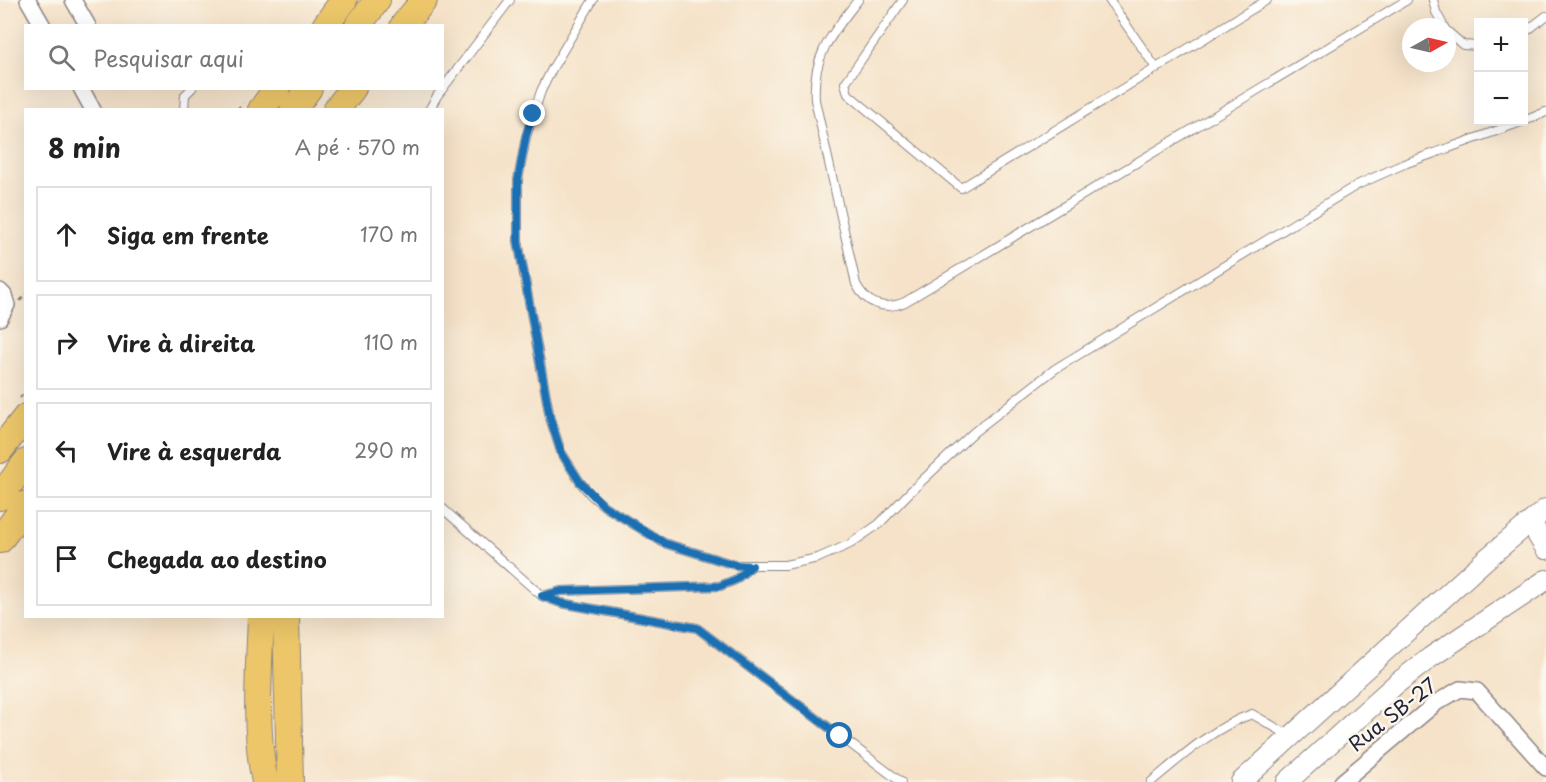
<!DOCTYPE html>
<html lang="pt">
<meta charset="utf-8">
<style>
:root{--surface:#fff;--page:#f6f6f6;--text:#222;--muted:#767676;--line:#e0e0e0}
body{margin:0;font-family:"Playpen Sans",sans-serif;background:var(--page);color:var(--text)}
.controls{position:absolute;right:18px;top:18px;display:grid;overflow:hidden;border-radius:0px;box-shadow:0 6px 24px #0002}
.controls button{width:54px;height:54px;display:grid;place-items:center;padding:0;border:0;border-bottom:2px solid var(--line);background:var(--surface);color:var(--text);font:30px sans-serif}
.compass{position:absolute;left:1402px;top:18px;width:54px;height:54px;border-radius:50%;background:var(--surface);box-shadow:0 6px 24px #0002;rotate:82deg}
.stop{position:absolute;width:18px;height:18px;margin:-14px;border:4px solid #1f6fb2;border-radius:50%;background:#fff}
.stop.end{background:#1f6fb2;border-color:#fff;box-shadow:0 2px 6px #0008}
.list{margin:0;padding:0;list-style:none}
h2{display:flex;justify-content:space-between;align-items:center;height:78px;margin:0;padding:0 24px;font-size:26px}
h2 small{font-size:20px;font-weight:400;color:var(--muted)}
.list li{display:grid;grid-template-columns:39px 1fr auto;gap:18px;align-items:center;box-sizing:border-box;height:96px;margin:0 12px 12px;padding:0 12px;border:2px solid var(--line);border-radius:0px}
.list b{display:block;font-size:22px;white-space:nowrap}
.list em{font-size:20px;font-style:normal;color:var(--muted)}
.icon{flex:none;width:33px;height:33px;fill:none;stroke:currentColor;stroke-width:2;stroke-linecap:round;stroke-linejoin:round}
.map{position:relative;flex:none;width:1546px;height:782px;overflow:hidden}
.search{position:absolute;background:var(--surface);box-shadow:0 6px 24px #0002;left:24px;top:24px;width:420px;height:66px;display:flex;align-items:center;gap:15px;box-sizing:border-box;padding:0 21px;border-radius:0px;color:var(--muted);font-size:22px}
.panel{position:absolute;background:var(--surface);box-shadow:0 6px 24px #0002;left:24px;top:108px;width:420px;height:510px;border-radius:0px}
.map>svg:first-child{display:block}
</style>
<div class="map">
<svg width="1546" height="782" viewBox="0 0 1546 782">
<rect width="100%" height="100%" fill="#fbf7ec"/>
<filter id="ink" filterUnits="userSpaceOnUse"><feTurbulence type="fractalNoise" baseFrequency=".0167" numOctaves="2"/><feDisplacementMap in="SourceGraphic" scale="12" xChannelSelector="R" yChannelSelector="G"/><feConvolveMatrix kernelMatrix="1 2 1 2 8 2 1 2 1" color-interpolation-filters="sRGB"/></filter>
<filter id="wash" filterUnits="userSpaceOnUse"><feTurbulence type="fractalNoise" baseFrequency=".008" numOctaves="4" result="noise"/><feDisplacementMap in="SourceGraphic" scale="24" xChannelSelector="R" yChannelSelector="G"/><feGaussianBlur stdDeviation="1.35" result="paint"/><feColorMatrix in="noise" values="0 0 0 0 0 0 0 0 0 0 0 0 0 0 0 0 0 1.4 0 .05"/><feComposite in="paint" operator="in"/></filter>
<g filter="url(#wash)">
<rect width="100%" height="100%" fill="#f5e2c8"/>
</g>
<g filter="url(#ink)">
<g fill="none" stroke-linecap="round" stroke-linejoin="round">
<g stroke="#8c8282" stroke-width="10">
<path id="service" d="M593 0 552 69 541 91 526 137 518 180V241L550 418 561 452 580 482 591 495 604 506 664 543 735 565H785L818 558 850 544 879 524 910 492 974 432 1055 369 1357 185 1404 164 1521 122
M858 0C832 34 812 55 815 100L856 284C866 304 884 311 905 302L1407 0
M903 0 845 83 848 94 961 188 1267 0
M1109 0 1156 68
M1433 0 1436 12 1444 27
M1447 31 1463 45 1478 46
M1524 33 1546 16
M184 110 185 95 192 88
M429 110 437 96 510 0
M1524 121 1546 112
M442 508 542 596 561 603 697 628 901 782
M542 596 561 591 720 586 735 580 752 566
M1151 782C1181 757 1214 727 1252 714L1290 736"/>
</g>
<g stroke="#8c8282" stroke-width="18">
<path id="minor" d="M28 0 43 26
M73 0 88 26
M81 88 93 110
M0 291 4 295 7 305 0 318
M1342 782 1436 703 1460 689 1477 691 1546 768"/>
</g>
<g stroke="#8c8282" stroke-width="22">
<path id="tertiary" d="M1532 521 1538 536 1546 549
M1241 782 1485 560 1546 509
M1287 782 1396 684 1431 657 1546 580"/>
</g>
<g stroke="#8c8282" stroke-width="28">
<path id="trunk" d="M325 26 344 0
M358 26 377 0
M403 26 424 0
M261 110 277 88
M293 110 309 88
M336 110 353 88
M0 450 26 417
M0 497 26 462
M0 540 26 504
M261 616C259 671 254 729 265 782
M286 616 290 782"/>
</g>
<path stroke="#8c8282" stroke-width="2" stroke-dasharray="4.5 4.5" stroke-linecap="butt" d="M237 110 243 103
M20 301 26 294
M20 398 26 391"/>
<use href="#service" stroke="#fff" stroke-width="8"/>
<use href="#minor" stroke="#fff" stroke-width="15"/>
<use href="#tertiary" stroke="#fff" stroke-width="20"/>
<use href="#trunk" stroke="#ecc669" stroke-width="26"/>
</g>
</g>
<g fill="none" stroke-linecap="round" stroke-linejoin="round" filter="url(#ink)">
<path stroke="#1f6fb2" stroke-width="8" d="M533 114 526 136 518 180V241L550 418 561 452 580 482 604 506 664 543 735 565 752 566 735 580 720 586 561 591 542 596 561 603 697 628 840 736"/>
</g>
<g text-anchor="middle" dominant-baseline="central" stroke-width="5" stroke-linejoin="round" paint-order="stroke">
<g font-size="20" fill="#22223b" stroke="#fbf7ec">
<text transform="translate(1392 714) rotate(-38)">Rua SB-27</text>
</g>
</g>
</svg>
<div class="controls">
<button>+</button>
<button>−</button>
</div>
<svg class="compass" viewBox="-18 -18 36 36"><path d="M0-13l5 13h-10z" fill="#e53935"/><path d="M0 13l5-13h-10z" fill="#767676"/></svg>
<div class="stop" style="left:840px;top:736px"></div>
<div class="stop end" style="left:533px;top:114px"></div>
<div class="search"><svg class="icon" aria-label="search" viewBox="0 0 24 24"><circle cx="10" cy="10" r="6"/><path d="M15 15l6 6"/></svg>Pesquisar aqui</div>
<section class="panel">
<h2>8 min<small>A pé · 570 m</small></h2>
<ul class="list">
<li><svg class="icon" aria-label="ahead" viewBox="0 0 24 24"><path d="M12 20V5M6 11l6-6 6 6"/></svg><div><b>Siga em frente</b></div><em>170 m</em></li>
<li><svg class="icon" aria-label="right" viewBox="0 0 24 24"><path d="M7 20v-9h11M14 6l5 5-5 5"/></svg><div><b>Vire à direita</b></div><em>110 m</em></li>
<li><svg class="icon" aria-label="left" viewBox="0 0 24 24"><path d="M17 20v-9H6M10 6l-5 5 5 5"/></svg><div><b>Vire à esquerda</b></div><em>290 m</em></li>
<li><svg class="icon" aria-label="arrive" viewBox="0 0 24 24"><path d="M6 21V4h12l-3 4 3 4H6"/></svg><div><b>Chegada ao destino</b></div></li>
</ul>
</section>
</div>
